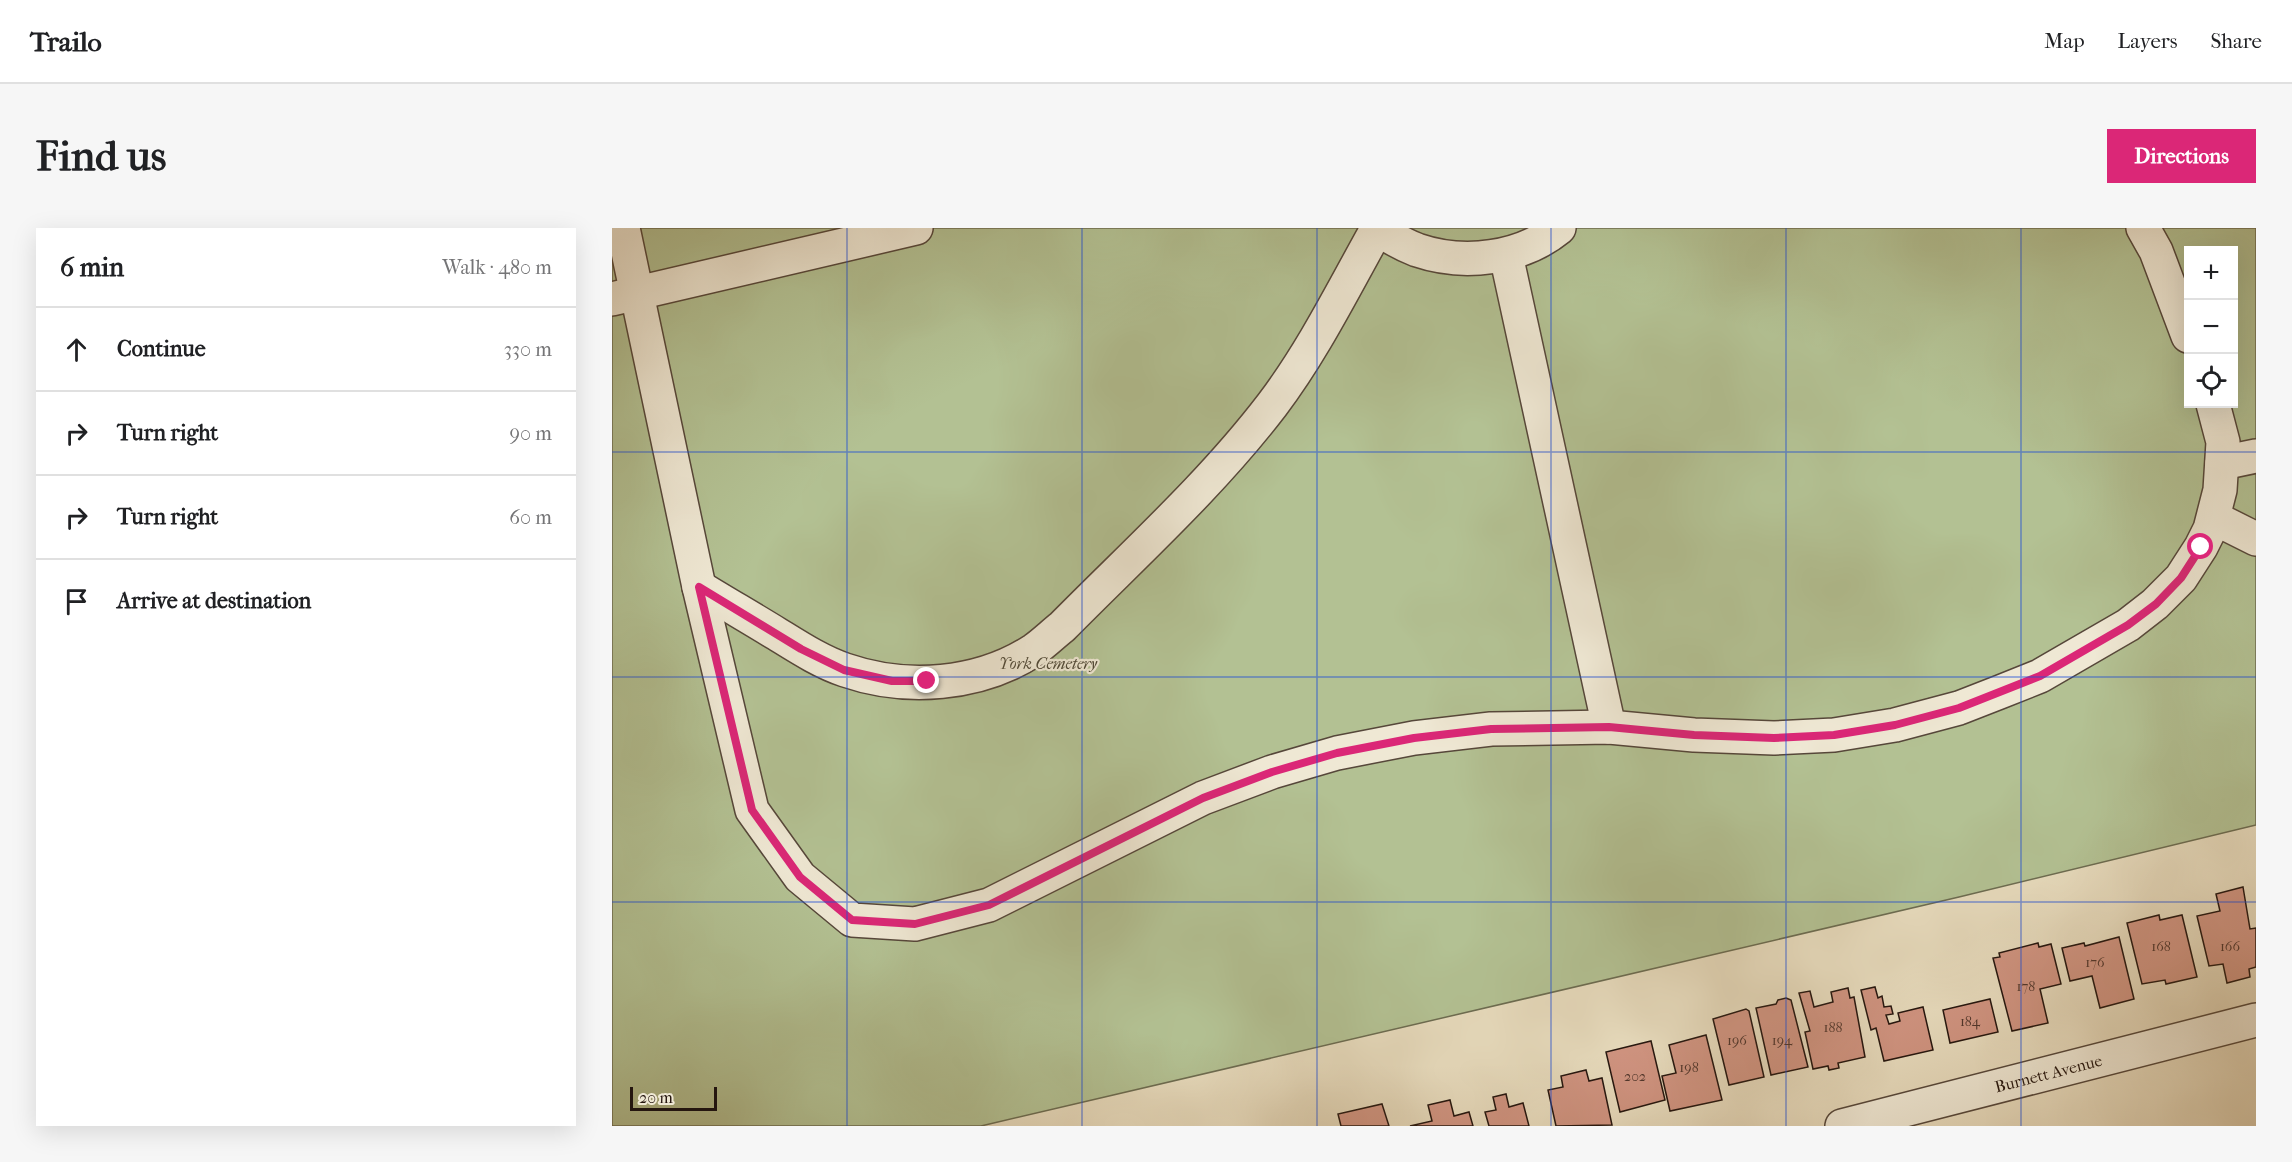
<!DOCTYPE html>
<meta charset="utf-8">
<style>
:root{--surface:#fff;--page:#f6f6f6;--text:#202124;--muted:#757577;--line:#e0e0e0;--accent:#db2777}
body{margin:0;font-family:"IM FELL French Canon",serif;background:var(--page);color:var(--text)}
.controls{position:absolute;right:18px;top:18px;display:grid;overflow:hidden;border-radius:0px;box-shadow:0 6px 24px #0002}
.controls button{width:54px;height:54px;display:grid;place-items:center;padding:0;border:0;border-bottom:2px solid var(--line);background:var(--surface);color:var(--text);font:30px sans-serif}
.scale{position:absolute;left:18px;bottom:15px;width:87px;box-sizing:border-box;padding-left:6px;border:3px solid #25160f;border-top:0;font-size:16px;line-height:21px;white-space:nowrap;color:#25160f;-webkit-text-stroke:4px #efe8d4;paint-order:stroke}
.stop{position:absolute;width:18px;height:18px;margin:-14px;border:4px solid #db2777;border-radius:50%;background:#fff}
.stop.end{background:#db2777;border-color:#fff;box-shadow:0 2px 6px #0008}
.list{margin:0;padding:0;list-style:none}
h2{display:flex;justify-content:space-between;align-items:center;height:78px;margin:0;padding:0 24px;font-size:26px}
h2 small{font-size:20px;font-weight:400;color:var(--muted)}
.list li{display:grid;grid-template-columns:39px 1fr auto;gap:18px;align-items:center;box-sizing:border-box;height:84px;padding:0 24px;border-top:2px solid var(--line)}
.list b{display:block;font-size:22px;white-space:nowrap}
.list em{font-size:20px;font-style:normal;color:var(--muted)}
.icon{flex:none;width:33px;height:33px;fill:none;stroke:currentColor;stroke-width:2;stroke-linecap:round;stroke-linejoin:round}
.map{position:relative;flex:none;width:1644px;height:898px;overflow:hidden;border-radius:0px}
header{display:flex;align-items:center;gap:36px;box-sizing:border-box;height:84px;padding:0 30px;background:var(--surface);border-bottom:2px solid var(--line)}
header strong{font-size:28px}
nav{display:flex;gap:33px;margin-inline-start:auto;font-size:21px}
.intro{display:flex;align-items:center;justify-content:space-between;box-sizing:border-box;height:144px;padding:0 36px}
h1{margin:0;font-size:42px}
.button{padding:15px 27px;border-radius:0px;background:var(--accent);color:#fff;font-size:21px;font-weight:700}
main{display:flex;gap:36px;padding:0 36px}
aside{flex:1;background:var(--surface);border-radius:0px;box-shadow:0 6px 24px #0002}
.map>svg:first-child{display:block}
</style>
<header>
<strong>Trailo</strong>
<nav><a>Map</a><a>Layers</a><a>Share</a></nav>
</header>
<div class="intro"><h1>Find us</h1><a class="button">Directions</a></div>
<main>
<aside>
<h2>6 min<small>Walk · 480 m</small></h2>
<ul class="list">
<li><svg class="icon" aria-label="ahead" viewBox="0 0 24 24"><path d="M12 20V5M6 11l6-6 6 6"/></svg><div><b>Continue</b></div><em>330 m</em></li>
<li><svg class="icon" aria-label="right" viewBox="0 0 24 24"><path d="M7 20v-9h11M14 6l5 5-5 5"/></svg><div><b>Turn right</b></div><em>90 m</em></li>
<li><svg class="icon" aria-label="right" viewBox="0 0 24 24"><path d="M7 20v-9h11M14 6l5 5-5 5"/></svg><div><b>Turn right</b></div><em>60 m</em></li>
<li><svg class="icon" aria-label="arrive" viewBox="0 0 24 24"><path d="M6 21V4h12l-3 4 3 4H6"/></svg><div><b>Arrive at destination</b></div></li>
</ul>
</aside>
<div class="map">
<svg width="1644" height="898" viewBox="0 0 1644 898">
<rect width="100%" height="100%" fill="#e7dbbd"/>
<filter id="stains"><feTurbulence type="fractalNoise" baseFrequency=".00333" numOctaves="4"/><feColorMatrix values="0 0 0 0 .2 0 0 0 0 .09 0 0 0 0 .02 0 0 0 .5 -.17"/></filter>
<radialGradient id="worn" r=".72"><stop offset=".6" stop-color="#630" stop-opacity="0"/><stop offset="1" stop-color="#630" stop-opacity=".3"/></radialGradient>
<path fill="#b3c193" stroke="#6c6c51" stroke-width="1.5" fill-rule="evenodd" d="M0 0H1644V597L1347 669 369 898H0ZM1576 22H1622V176H1576Z"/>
<path fill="#d09481" stroke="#25160f" stroke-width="1.5" d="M1631 659 1638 701 1644 700V739L1637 741 1638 749 1615 755 1611 736 1597 738 1585 688 1608 683 1604 666Z
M1547 687 1548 692 1570 687 1585 749 1554 756 1553 752 1530 756 1515 695Z
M1507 709 1522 771 1488 780 1480 748 1458 753 1450 720 1472 715 1473 718Z
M1426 715 1427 719 1439 716 1449 756 1428 761 1436 795 1400 803 1381 730 1388 729 1387 725Z
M1263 759 1266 770 1270 768 1272 779 1279 778 1281 786 1274 787 1277 796 1288 793 1286 785 1311 779 1321 822 1272 833 1264 800 1259 802 1249 762Z
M1236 760 1238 770 1242 769 1253 829 1226 835 1227 840 1217 842 1216 838 1201 841 1193 804 1198 803 1187 765 1198 763 1202 779 1221 774 1219 764Z
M1174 770 1179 772 1196 839 1159 847 1144 780 1164 776 1166 772Z
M1378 771 1386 804 1338 815 1331 782Z
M1134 781 1137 783 1152 849 1117 857 1101 791Z
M1094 807 1110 872 1058 883 1050 848 1064 845 1057 817Z
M1039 813 1053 872 1008 884 994 824Z
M974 842 977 853 990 850 1000 897 944 898 936 862 951 859 949 848Z
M894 866 897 879 911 875 917 898H877L873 884 884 882 881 869Z
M838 872 842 888 857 884 861 898H798L820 893 816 877Z
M770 876 777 898H729L726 886Z"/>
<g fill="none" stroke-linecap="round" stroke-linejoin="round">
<g stroke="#56473a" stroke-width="36">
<g id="minor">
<path d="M11 0 87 359 140 582 188 649 240 692 303 696 377 677 591 570 660 544 725 525 802 510 879 501 997 499 1082 507 1162 510 1222 507 1283 497 1347 480 1388 464 1428 448 1516 397 1543 376 1569 350 1589 319 1598 301 1608 262 1611 214 1601 176"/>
<path d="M764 0C776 8 792 17 805 22 852 38 909 31 947 0"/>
<path d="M1531 0 1544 23 1576 108"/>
<path d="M894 27 997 499"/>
<path d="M0 71 304 0"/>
<path d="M1610 235 1644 228"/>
<path d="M1602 290 1644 311"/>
<path d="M87 359C113 375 139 390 165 406 186 419 209 434 233 442 294 463 367 458 422 422 432 415 441 406 450 399 521 327 598 258 660 177 701 123 732 60 765 1"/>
<path id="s1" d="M1230 898 1644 792"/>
</g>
</g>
<use href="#minor" stroke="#efe8d4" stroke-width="33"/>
</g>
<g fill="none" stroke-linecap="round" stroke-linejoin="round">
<path stroke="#db2777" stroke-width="8" d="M315 453H280L232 442 189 421 87 359 140 582 188 649 240 692 303 696 377 677 591 570 660 544 725 525 802 510 879 501 997 499 1082 507 1162 510 1222 507 1283 497 1347 480 1428 448 1516 397 1544 376 1569 350 1589 319"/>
</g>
<path fill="none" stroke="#1d4ed8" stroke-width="1.5" stroke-opacity="0.55" d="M235 0V898M470 0V898M705 0V898M939 0V898M1174 0V898M1409 0V898M0 224H1644M0 449H1644M0 674H1644"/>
<g text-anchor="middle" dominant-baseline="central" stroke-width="4.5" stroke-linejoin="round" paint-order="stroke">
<g font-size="14" fill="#50362c">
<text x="1549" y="718">168</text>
<text x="1618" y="718">166</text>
<text x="1483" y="734">176</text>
<text x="1414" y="758">178</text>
<text x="1358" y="793">184</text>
<text x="1221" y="799">188</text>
<text x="1125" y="812">196</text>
<text x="1170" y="812">194</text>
<text x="1077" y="839">198</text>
<text x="1023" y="848">202</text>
</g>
<g font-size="16" font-style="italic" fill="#504937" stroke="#efe8d4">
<text x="436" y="435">York Cemetery</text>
</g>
<g font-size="16" fill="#25160f" stroke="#efe8d4">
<text stroke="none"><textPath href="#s1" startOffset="213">Burnett Avenue</textPath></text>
</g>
</g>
<rect width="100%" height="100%" filter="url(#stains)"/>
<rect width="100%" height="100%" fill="url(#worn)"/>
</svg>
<div class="controls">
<button>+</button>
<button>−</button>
<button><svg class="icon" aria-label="locate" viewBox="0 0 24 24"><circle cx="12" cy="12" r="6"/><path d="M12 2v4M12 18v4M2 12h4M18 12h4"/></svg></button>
</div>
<div class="scale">20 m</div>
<div class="stop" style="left:1589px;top:319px"></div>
<div class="stop end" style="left:315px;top:453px"></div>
</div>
</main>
